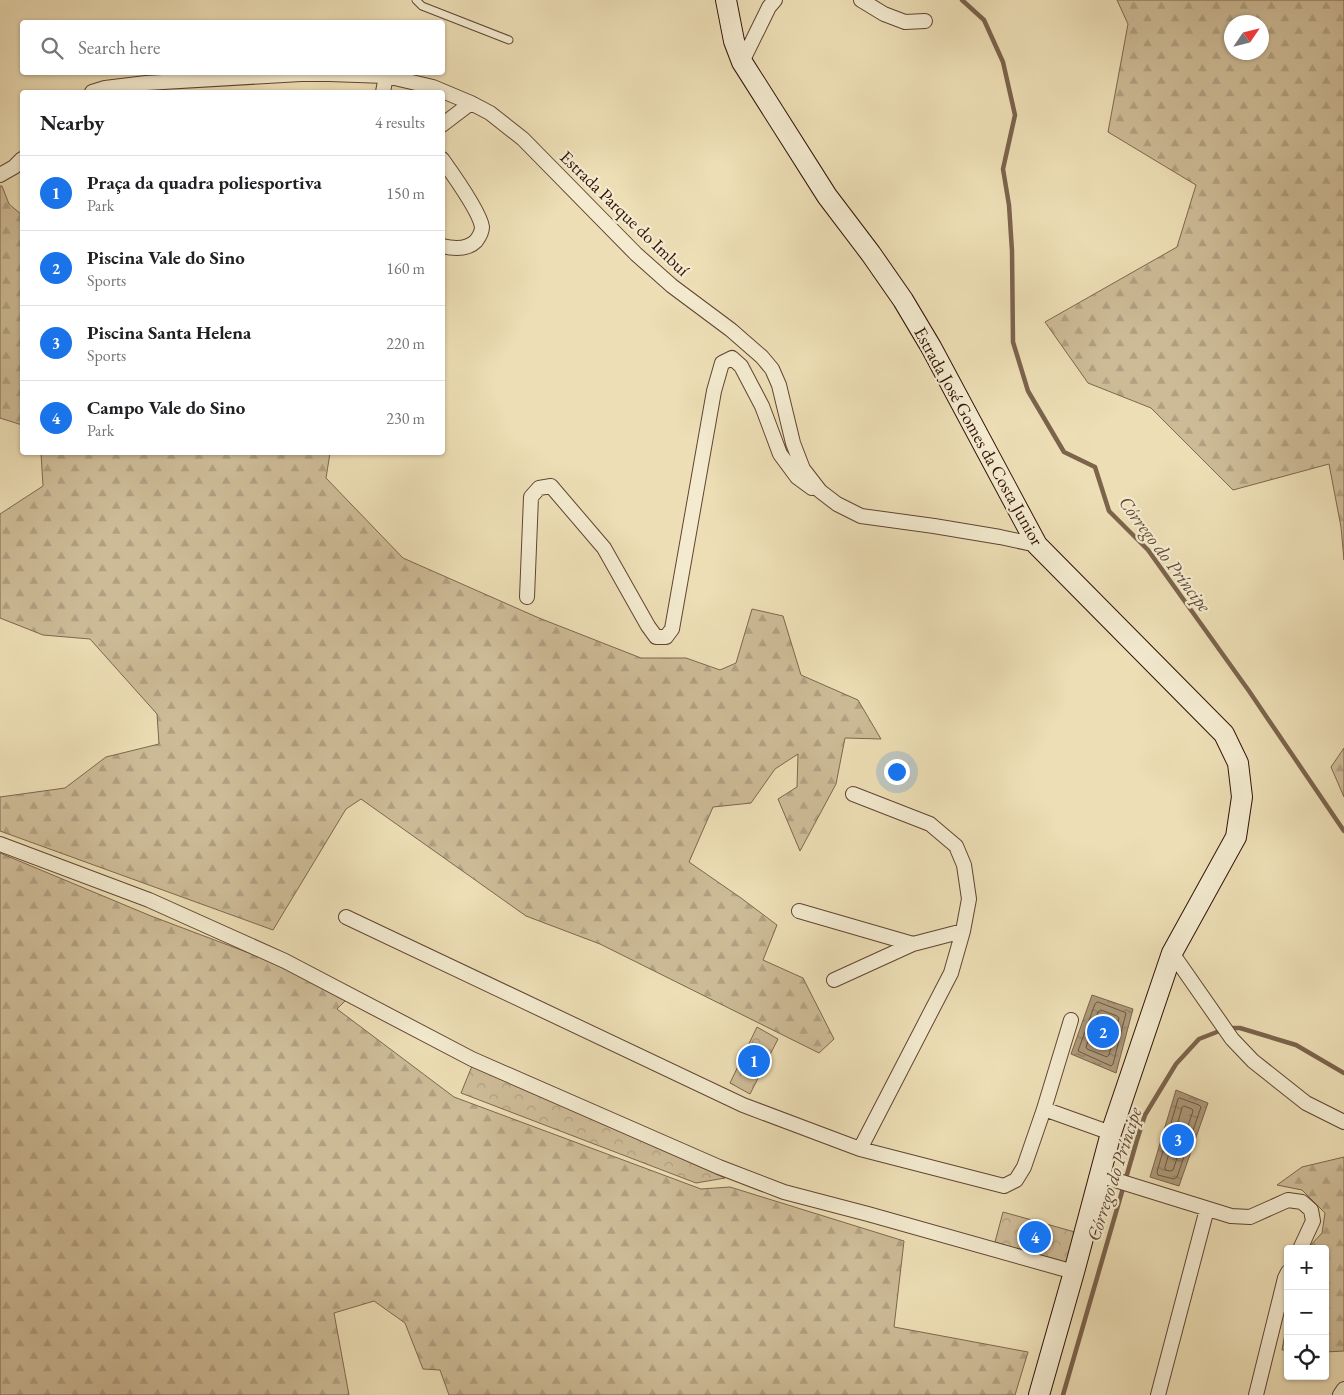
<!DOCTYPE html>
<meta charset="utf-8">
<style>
:root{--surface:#fff;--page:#f2f2f2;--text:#202124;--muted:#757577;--line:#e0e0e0;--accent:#1a73e8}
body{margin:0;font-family:"EB Garamond",serif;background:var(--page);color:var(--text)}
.controls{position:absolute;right:15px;bottom:15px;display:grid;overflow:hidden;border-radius:5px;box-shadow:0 1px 4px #0004}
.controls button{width:45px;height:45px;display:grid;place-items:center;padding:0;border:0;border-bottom:1px solid var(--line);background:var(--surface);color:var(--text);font:25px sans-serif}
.compass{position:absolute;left:1224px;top:15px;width:45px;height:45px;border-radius:50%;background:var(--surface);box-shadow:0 1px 4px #0004;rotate:55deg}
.you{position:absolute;left:896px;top:771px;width:18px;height:18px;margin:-12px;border:4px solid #fff;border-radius:50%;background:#1a73e8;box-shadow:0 0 0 8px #1a73e833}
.badge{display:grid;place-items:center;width:32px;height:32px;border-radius:50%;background:var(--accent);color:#fff;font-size:16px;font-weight:700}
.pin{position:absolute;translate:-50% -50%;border:2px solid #fff;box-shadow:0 1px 5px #0006}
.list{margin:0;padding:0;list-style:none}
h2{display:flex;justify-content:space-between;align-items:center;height:65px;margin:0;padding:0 20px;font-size:21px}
h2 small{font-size:16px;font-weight:400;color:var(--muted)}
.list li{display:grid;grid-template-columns:32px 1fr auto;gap:15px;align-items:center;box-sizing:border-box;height:75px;padding:0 20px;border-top:1px solid var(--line)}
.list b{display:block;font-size:19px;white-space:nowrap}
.list p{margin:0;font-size:16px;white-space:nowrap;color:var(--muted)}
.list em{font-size:16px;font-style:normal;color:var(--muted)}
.icon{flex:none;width:28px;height:28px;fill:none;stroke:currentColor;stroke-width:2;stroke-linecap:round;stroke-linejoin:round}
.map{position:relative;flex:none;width:1344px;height:1395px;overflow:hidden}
.search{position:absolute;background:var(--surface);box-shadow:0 1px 4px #0004;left:20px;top:20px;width:425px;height:55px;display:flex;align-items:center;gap:12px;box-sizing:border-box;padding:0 18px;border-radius:5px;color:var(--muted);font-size:19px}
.panel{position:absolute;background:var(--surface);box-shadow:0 1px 4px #0004;left:20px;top:90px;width:425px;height:365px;border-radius:5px}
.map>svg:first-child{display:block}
</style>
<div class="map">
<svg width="1344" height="1395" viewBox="0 0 1344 1395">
<defs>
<pattern id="forest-firs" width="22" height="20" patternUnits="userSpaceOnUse" patternTransform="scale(1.25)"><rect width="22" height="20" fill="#cdbb97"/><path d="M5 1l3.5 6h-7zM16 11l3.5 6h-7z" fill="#b0a081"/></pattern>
<pattern id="park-crowns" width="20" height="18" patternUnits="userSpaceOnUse" patternTransform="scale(1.25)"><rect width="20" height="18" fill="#cdbb97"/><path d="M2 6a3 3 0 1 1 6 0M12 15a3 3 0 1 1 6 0" fill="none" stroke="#b0a081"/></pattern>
<pattern id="water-ripples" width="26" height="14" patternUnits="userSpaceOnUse" patternTransform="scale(1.25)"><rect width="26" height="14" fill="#ad997a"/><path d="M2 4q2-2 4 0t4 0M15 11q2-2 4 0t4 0" fill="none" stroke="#8d7b62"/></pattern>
</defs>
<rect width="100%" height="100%" fill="#eddeb5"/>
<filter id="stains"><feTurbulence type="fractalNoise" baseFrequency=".004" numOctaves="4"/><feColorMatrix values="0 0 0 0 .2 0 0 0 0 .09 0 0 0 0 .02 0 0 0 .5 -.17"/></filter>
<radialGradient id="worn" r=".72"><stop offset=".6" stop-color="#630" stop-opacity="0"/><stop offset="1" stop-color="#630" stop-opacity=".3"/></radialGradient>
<path fill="url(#forest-firs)" stroke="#7f664f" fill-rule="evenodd" d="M1117 0H1344V560L1341 527 1329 464 1233 490 1151 408 1088 383 1045 322 1177 247 1196 185 1108 132 1128 24ZM1262 22V52H1232V22Z
M0 186H2L9 204 22 215V425L0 418Z
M41 453H330L326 478 403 558 539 618 641 658H686L720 670 736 663 752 609 783 616 801 675 858 700 881 739 845 738 836 784 800 851 778 799 797 787 798 754 775 769 751 803 713 807 689 862 741 898 777 925 763 960 803 978 834 1039 819 1053 600 944 526 916 361 799 346 809 273 930 0 831V797L65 788 106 757 159 744 157 714 90 639 43 635 0 618V514L43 486Z
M1344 748V797L1331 767Z
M0 853 151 916 257 956 348 998 337 1009 454 1097 701 1189 730 1187 904 1241 894 1327 1028 1352 1015 1395H449L440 1370 423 1369 405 1323 374 1301 334 1313 349 1395H0Z
M1344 1157V1351L1325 1352V1249H1307L1322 1233 1325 1213 1302 1190 1277 1185 1302 1167Z
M1288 1317V1350H1282Z"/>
<path fill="url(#park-crowns)" stroke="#7f664f" d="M757 1027 778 1039 750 1094 730 1083Z
M472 1066 725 1178 696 1183 461 1093Z
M1003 1212 1075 1232 1068 1265 995 1242Z"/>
<path fill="url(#water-ripples)" stroke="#7b634c" d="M1092 995 1133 1009 1116 1073 1071 1054Z
M1176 1090 1208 1103 1179 1186 1150 1177Z"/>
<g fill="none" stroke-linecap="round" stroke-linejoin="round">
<path stroke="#6f5640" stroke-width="1" d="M1098 1002 1124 1012 1126 1013 1113 1064 1111 1066 1078 1051 1095 1004Z
M1101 1010 1117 1016 1119 1018 1109 1055 1107 1057 1087 1049 1086 1047 1098 1012Z
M1105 1020 1109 1021 1110 1023 1104 1045 1101 1047 1096 1045 1095 1042 1103 1021Z
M1180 1098 1199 1105 1201 1107 1177 1177 1174 1179 1158 1175 1157 1172 1178 1099Z
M1184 1106 1192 1109 1193 1111 1173 1170 1170 1171 1165 1170V1167L1182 1108Z"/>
<path stroke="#7b634c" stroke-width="4.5" d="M962 0 984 20 1003 62 1015 115 1003 169 1009 205 1012 251 1013 342 1028 391 1064 452 1095 467 1109 511 1148 550 1249 691 1344 831
M1063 1395 1137 1140 1145 1115 1176 1064 1199 1039 1227 1028H1240L1296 1045 1344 1073"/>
<g stroke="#604532" stroke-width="9">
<path id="lane" d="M416 0 422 6 509 40"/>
</g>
<g stroke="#604532" stroke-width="16">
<path id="street" d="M861 0 884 14 905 22 925 21
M742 62 769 7 775 0
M92 92 105 88 146 83 301 74H329L386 76 433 87 471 103 490 113 523 139 636 254 672 286 731 330 762 357 772 369 779 385 793 443 803 469 820 491 837 504 861 516 934 526 1000 537 1037 545
M383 92 386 76
M442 125 471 103
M442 159C452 173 480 212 482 227 482 231 479 237 476 241 467 250 454 249 442 246
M0 175 14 167 22 159
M527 597 531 497 539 488 551 486 604 548 648 626 656 637H666L672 629 714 391 722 363 732 358 741 366 762 406 780 454 797 477 812 488
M853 794 930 824 956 846 964 865 969 899 963 931 951 973 860 1149
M0 844 149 900 285 961 472 1059 719 1167 784 1192 868 1214 1074 1272
M799 911 913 944 963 931
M346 917 743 1105 860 1149 1004 1186 1016 1180 1024 1167 1044 1109 1071 1020
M1172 953 1232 1039 1253 1061 1306 1103 1344 1122
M834 980 913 944
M1044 1109 1111 1133
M1099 1175 1231 1216 1250 1217 1288 1200 1302 1202 1311 1210 1313 1221 1300 1249
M1158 1395 1207 1209
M1256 1395 1285 1278 1288 1272
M1340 1395 1344 1389"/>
</g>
<g stroke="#311207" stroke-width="22">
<path id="secondary" d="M726 0 734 41 742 62 827 196 871 254 903 300 931 347 1037 545 1224 734 1238 763 1242 797 1236 837 1172 953 1111 1133 1074 1272 1039 1395"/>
</g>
<use href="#lane" stroke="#f3eacf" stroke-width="7"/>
<use href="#street" stroke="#f3eacf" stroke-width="14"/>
<use href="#secondary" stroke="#f3eacf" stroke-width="20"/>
</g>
<g text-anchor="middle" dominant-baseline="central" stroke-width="4.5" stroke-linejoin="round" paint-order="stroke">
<g font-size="18" fill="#311207" stroke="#f3eacf">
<text transform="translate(625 213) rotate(44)">Estrada Parque do Imbuí</text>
<text transform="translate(979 436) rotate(61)">Estrada José Gomes da Costa Junior</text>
</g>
<g font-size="19" font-style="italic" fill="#634835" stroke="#f3eacf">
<text transform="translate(1165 554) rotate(53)">Córrego do Príncipe</text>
<text transform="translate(1114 1174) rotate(-72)">Córrego do Príncipe</text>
</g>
</g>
<rect width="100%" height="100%" filter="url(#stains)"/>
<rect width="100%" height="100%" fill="url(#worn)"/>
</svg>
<div class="controls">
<button>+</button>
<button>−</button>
<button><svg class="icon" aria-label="locate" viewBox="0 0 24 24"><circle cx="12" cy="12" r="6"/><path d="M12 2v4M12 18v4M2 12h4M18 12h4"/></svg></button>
</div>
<svg class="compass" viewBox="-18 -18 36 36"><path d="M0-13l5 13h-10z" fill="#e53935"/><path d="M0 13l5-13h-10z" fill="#757577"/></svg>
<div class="you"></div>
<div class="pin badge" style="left:754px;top:1061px">1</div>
<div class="pin badge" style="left:1103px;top:1032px">2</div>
<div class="pin badge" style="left:1178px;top:1140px">3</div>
<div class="pin badge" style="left:1035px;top:1237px">4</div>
<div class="search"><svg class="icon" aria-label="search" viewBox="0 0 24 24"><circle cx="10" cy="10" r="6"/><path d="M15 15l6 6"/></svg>Search here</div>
<section class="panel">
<h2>Nearby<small>4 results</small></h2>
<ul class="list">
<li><span class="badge">1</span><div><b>Praça da quadra poliesportiva</b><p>Park</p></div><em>150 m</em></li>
<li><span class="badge">2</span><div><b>Piscina Vale do Sino</b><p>Sports</p></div><em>160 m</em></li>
<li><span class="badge">3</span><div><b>Piscina Santa Helena</b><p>Sports</p></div><em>220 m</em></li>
<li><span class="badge">4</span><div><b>Campo Vale do Sino</b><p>Park</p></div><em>230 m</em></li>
</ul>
</section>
</div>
